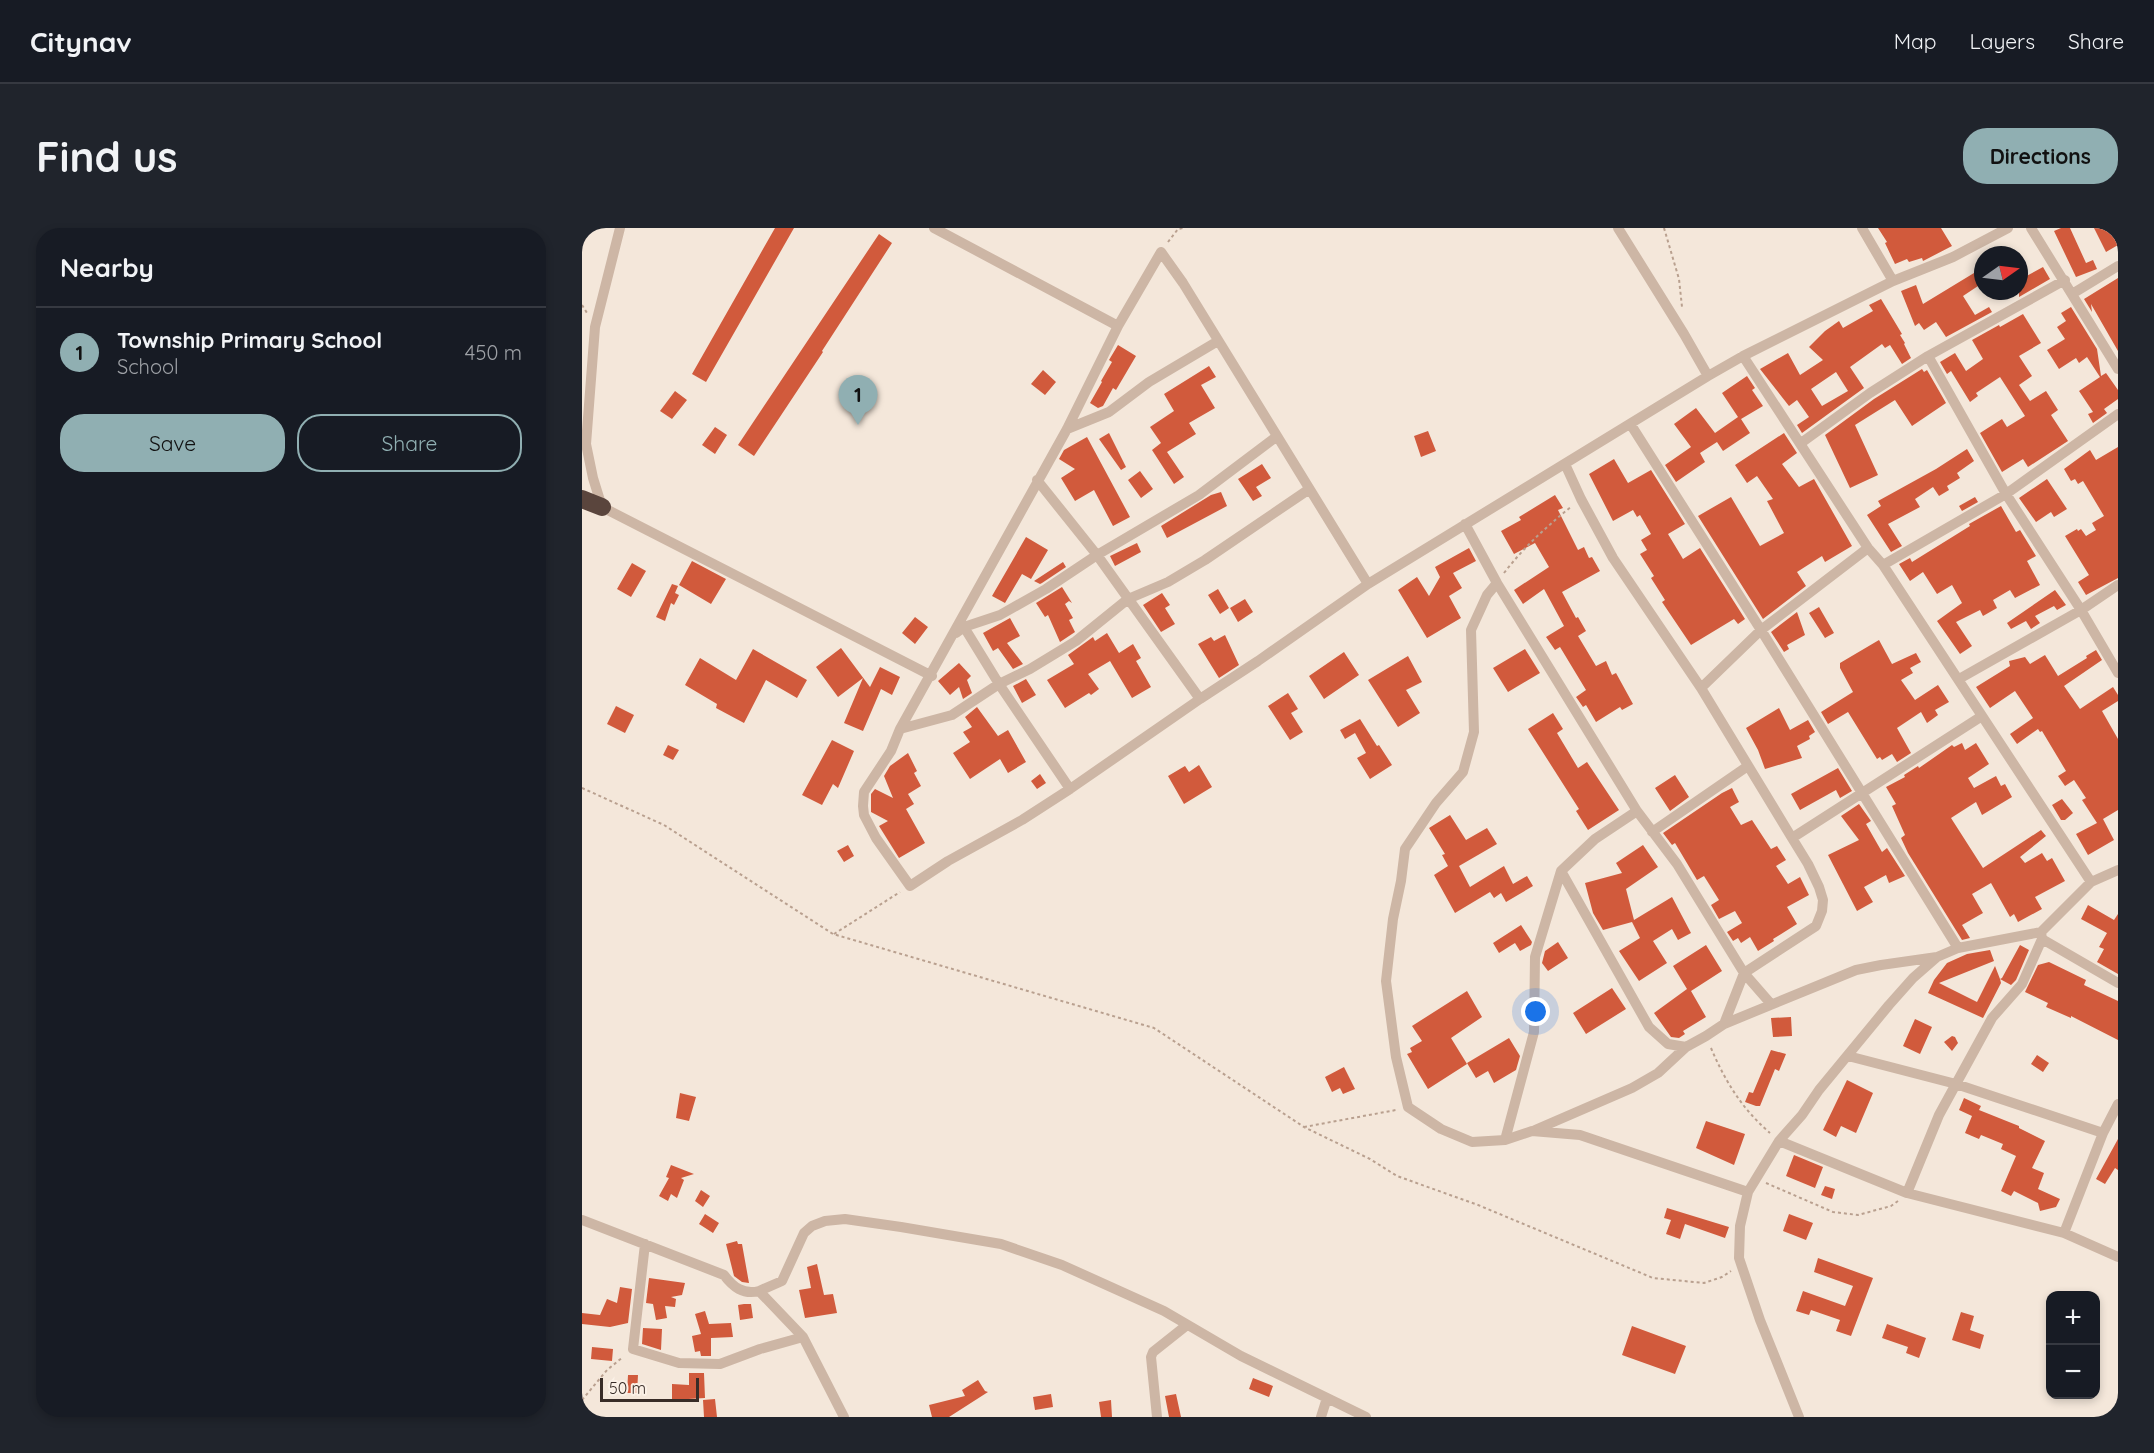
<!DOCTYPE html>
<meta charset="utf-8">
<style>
:root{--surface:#171b24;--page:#20242c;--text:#f1f3f6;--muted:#9ea1a6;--line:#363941;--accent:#90afb2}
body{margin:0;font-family:Quicksand,sans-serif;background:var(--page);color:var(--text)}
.controls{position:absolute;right:18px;bottom:18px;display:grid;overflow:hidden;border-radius:12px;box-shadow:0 3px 9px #0003}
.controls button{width:54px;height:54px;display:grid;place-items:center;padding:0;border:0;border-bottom:2px solid var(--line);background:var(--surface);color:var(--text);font:30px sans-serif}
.compass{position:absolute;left:1392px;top:18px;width:54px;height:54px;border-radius:50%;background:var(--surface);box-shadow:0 3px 9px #0003;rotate:76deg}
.scale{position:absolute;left:18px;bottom:15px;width:99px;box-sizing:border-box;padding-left:6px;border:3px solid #382c27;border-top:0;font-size:16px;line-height:21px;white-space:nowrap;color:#382c27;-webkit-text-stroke:4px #fbf1e7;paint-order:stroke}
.you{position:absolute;left:954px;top:784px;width:21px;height:21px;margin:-15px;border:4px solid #fff;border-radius:50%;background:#1a73e8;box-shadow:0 0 0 9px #1a73e833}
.badge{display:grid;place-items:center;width:39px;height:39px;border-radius:50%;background:var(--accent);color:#111;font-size:20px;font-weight:700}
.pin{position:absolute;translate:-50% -50px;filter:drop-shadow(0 2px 3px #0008)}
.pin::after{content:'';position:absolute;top:32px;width:21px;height:18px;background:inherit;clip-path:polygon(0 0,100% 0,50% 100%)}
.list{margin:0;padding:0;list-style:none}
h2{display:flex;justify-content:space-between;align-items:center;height:78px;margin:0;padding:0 24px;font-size:26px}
h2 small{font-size:20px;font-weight:400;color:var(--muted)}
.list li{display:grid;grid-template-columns:39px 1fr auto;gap:18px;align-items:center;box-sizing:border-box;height:90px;padding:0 24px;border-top:2px solid var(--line)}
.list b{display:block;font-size:22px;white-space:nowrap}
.list p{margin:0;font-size:20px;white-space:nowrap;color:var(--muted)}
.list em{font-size:20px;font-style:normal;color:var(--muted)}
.actions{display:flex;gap:12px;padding:18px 24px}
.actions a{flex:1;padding:14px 0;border:2px solid var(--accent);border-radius:24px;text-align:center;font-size:21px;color:var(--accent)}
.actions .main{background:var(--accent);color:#111}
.map{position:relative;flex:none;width:1536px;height:1189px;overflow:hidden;border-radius:24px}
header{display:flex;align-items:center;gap:36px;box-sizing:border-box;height:84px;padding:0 30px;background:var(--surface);border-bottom:2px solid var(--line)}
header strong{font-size:28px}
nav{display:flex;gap:33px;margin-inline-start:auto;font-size:21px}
.intro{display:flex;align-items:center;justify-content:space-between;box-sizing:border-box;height:144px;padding:0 36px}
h1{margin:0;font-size:42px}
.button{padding:15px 27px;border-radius:24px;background:var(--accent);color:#111;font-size:21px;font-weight:700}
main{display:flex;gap:36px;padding:0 36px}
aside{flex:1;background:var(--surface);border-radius:24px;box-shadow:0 3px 9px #0003}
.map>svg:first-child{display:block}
</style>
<header>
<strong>Citynav</strong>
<nav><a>Map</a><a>Layers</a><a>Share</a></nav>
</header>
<div class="intro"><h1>Find us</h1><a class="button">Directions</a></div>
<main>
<aside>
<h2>Nearby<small></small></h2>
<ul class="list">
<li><span class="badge">1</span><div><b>Township Primary School</b><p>School</p></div><em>450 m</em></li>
</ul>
<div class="actions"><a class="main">Save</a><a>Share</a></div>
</aside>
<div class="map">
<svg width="1536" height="1189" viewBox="0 0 1536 1189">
<rect width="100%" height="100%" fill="#f4e7da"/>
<path fill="#d15a3c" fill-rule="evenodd" d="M193 0H212L124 154 110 146Z
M1296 0H1359L1370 18 1343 32 1341 33 1340 30 1327 34 1325 31 1313 36 1303 15 1305 14Z
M1479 0H1488L1504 35 1511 32 1515 41 1494 49 1472 3Z
M1512 0H1529L1536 13V17L1524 24Z
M297 6 310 15 240 123 241 124 172 228 156 217Z
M1461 39 1468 51 1437 69V52Z
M1392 45 1399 56 1381 68 1393 87 1407 79 1410 84 1364 109 1354 94 1342 102 1337 95 1333 98 1319 63 1334 57 1341 76Z
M1536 50V123L1509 76 1510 84 1502 71Z
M1299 71 1320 106 1318 107 1323 115 1322 116 1329 130 1320 136 1308 117 1303 120 1300 116 1268 139 1282 160 1220 205 1215 197 1227 189 1215 172 1207 178 1178 141 1206 125 1218 147 1241 132 1227 119 1243 103 1257 93 1261 100 1291 83 1287 77ZM1254 144 1266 163 1240 178 1229 161Z
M1489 79 1515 121 1519 148 1524 145 1536 162V171L1522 181 1525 185 1511 195 1506 186 1511 184 1497 163 1518 149 1505 129 1497 135 1494 130 1477 141 1465 122 1483 111 1475 99 1484 93 1479 85Z
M1441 86 1459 115 1437 128 1450 148 1437 157 1448 173 1464 163 1476 182 1469 187 1486 213 1446 239 1441 231 1420 244 1398 205 1420 191 1425 199 1443 188 1418 149 1394 165 1396 168 1388 174 1369 143 1365 146 1358 134 1373 125 1384 143 1401 131 1390 112 1417 97 1418 99Z
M536 117 554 128 534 162 531 160 521 178 516 180 508 175 520 154 519 153 530 134 527 132Z
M627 138 634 149 619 157 633 180 607 195 614 206 585 224 602 249 592 256 570 222 579 215 568 199 592 183 582 166Z
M1340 141 1342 144 1345 142 1364 175 1330 198 1313 172 1273 197 1296 247 1268 260 1243 207 1292 171Z
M461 142 474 154 463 167 449 156Z
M1165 148 1173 160 1170 162 1181 178 1159 191 1168 205 1141 223 1135 214 1118 225 1123 234 1094 254 1083 237 1109 219 1092 196 1114 180 1133 205 1156 189 1140 165Z
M93 163 105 172 90 191 78 183Z
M133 199 145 207 133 226 120 217Z
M846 203 854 223 839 229 832 208Z
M527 205 544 239 539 242 517 211Z
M1202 205 1215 225 1200 236 1217 259 1232 251 1270 318 1243 334 1240 328 1215 344 1224 358 1181 391 1116 288 1149 269 1178 318 1202 305 1185 273 1191 271 1175 248 1165 255 1153 237Z
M505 209 548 289 531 298 512 262 493 273 479 250 493 241 477 231 482 222Z
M1536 219V350L1504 367 1496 354 1507 347 1483 308 1495 301 1496 303 1499 301 1504 308 1514 302 1510 295 1522 288 1501 253 1496 256 1493 251 1489 253 1482 241 1508 222 1514 232Z
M1385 221 1392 233 1375 245 1378 250 1365 258 1367 262 1357 268 1351 259 1333 271 1338 279 1306 296 1320 318 1309 324 1285 287 1299 278 1296 273 1354 241Z
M1032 231 1046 255 1069 242 1103 296 1086 306 1101 331 1118 320 1163 391 1156 396 1152 391 1109 417 1080 374 1083 372 1069 350 1072 348 1058 326 1065 322 1059 312 1069 306 1058 287 1055 289 1051 282 1031 293 1007 246Z
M680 236 689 250 674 259 680 268 671 273 656 251Z
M558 243 571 261 559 270 546 252Z
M1465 251 1485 281 1472 289 1469 284 1454 294 1437 270Z
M639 264 645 278 585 310 579 298 629 267Z
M973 267 981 280 976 282 996 322 1002 319 1007 330 1010 329 1018 343 980 364 994 390 996 389 1004 403 996 408 1014 438 1024 433 1030 447 1034 445 1051 476 1040 482 1038 479 1014 494 1004 477 1001 479 994 469 1004 462 978 419 973 422 964 409 982 398 962 361 941 376 932 362 967 339 953 315 932 326 919 303 939 292 937 289Z
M1393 269 1396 274 1380 283 1377 278Z
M1419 278 1434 304 1438 302 1454 328 1445 333 1458 357 1433 370 1428 362 1411 372 1415 380 1401 388 1398 382 1374 394 1390 418 1378 426 1355 393 1380 375 1370 357 1355 366 1341 344 1328 353 1317 336 1328 330 1330 334 1388 298 1387 296Z
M444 309 466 322 449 351 440 346 423 375 410 368Z
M555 315 559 324 533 338 528 328Z
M887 320 894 333 871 345 880 360 867 368 879 390 845 410 816 362 835 349 847 368 858 349 853 339Z
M110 333 144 351 129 376 97 357Z
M481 334 484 339 460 355 458 356 452 353Z
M50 335 64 343 49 369 35 361Z
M90 356 96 358 93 365 97 367 92 377 89 375 83 393 74 389Z
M480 359 490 375 487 373 483 376 491 390 487 392 493 404 478 414 466 387 463 389 454 375Z
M636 361 647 380 638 386 626 367Z
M1473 362 1484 377 1475 382 1472 378 1453 388 1458 395 1449 401 1444 393 1429 401 1425 395Z
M580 365 588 377 583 380 593 396 579 404 561 377Z
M663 371 671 384 656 394 648 380Z
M1237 379 1252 405 1243 410 1227 385Z
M1215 384 1223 407 1205 417 1207 421 1202 424 1189 404Z
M333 389 346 399 333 416 320 405Z
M428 390 438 408 425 415 441 436 431 441 416 420 411 423 401 405Z
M525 405 537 425 551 416 559 430 554 433 569 459 550 470 528 433 506 446 517 461 509 467 507 465 483 480 465 452 492 436 486 427 511 409 513 413Z
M643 407 657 437 637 450 616 416 629 409 632 413Z
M1297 412 1310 436 1334 425 1339 434 1328 440 1331 445 1319 452 1333 472 1356 457 1367 474 1353 482 1356 487 1345 495 1339 484 1315 500 1329 525 1315 534 1310 526 1300 532 1298 529 1295 531 1266 484 1246 496 1239 484 1271 464 1258 440V435Z
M259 420 288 459 298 439 318 449 310 467 299 461 281 503 262 495 281 450 256 469 234 439Z
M171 421 225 452 215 470 184 452 162 495 134 480 135 476 103 457 118 430 154 452Z
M943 421 958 445 926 464 911 440Z
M1514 422 1520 432 1482 458 1498 481 1531 459 1536 467V473L1520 483 1536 511V582L1521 591 1532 612 1506 627 1494 606 1515 595 1500 572 1504 570 1492 552 1483 558 1476 548 1484 543 1460 503 1458 504 1456 501 1435 516 1428 506 1451 490 1433 463 1408 480 1394 459 1428 438 1427 433 1443 429 1448 436 1463 427 1476 448 1505 430 1504 428Z
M762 424 777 447 742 471 727 448Z
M826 428 840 454 824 462 838 485 816 499 786 452Z
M377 435 389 448 385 452 390 465 381 471 377 459 368 467 356 453Z
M444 451 454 467 440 475 431 458Z
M706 465 716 481 709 485 721 504 708 512 686 478Z
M34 478 52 487 43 505 25 496Z
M395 479 416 508 426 502 444 534 426 545 418 531 388 551 371 525 388 514 381 504 390 499 383 489Z
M1197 480 1208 502 1226 492 1233 504 1227 508 1228 511 1215 518 1220 530 1183 541 1176 522 1164 500Z
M971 485 981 501 975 505 996 540 1005 534 1037 582 1006 602 994 583 997 581 946 501Z
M778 491 795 518 797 517 810 537 788 551 775 530 784 525 773 505 763 511 758 502Z
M250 512 272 523 256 560 251 556 240 577 220 567Z
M1380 515 1383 522 1394 515 1407 536 1386 550 1392 560 1414 548 1419 558 1423 556 1430 569 1400 587 1394 574 1369 590 1401 640 1459 602 1464 608 1438 629 1443 635 1460 625 1465 633 1470 630 1483 653 1453 669 1460 681 1436 694 1432 686 1428 689 1409 655 1390 666 1401 685 1380 697 1388 710 1380 712 1326 625 1319 610 1323 607 1310 578 1314 576 1304 559 1323 549 1322 547 1336 538 1337 540 1370 517 1372 519Z
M86 517 97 522 91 532 81 527Z
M326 525 335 543 332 545 339 558 326 566 332 576 324 581 343 615 317 630 297 598 306 593 289 584V566L293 561 311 570 302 548 308 538Z
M617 537 630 559 602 576 586 548 603 538 607 544Z
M1256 540 1270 563 1258 570 1254 562 1218 582 1209 566Z
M458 546 464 555 455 561 449 553Z
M1093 547 1107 569 1088 583 1073 560Z
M1150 560 1157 574 1148 579 1159 597 1170 592 1189 621 1195 618 1204 632 1194 638 1206 656 1218 649 1227 667 1205 679 1215 696 1191 711 1192 713 1176 723 1168 709 1159 715 1156 710 1151 713 1145 704 1160 695 1153 683 1137 691 1129 677 1137 672 1122 648 1115 652 1093 615 1090 617 1081 605 1140 565Z
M1480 571 1491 585 1483 592H1479L1470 577Z
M1277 576 1289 593 1284 596 1300 624 1305 620 1323 648 1307 655 1304 647 1282 659 1291 674 1275 683 1246 627 1277 612 1259 588Z
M868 587 884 612 905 600 915 616 877 638 888 659 922 638 931 656 945 648 951 658 924 674 919 665 912 670 908 664 873 685 852 647 866 638 860 627 863 626 847 600Z
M266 617 272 628 262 634 255 623Z
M1061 617 1076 639 1044 661 1052 692 1090 669 1109 705 1096 712 1090 701 1071 713 1085 735 1057 753 1037 723 1058 710 1050 694 1021 702 1011 685 1003 655 1040 645 1034 635Z
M1506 677 1532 692 1536 686V746L1515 734 1522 721 1517 719 1525 705 1499 691Z
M939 697 950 714 949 717 938 723 933 715 917 725 911 715Z
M976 714 986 730 966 743 960 735 963 723Z
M1124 717 1140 743 1109 763 1124 789 1101 803 1103 806 1097 810 1089 809 1072 785 1105 761 1091 738Z
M1438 717 1447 722 1434 752 1429 757 1418 751 1419 755 1401 790 1346 765 1352 752 1365 735 1385 726 1408 722 1412 733 1357 755 1395 774 1413 738 1418 751 1420 750Z
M1467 734 1504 752 1502 757 1536 773V812L1489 788V790L1464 779 1466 775 1443 764 1456 737Z
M1030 760 1044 781 1004 806 991 785Z
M885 763 900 789 869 810 885 836 846 861 825 826 830 824 828 820 840 813 830 798Z
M1209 789 1210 808 1191 809 1189 790Z
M1333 791 1350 799 1338 826 1321 818Z
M1370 808 1373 809 1376 815 1370 823 1362 814Z
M927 810 938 828 934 842 912 855 906 843 894 850 885 835Z
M1189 822 1204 826 1197 843 1193 841 1178 878H1174L1163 874 1167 864 1171 865Z
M1455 827 1467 835 1461 844 1449 836Z
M762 839 773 861 761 866 758 860 750 864 743 849Z
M1265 852 1291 865 1274 905 1259 898 1254 909 1241 902Z
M98 865 114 869 107 893 94 890Z
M1382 870 1399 878 1397 882 1437 898V900L1463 913 1450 940 1462 945 1456 961 1478 971 1474 979 1458 983 1456 975 1432 963 1429 968 1419 963 1434 928 1419 921 1421 916 1399 907 1397 911 1383 905 1390 888 1377 882Z
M1124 893 1163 906 1152 937 1114 920Z
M1536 911V942L1533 940 1523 956 1514 951Z
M1212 927 1241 939 1233 960 1204 948Z
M89 937 112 946 99 950 102 952 95 970 89 966 86 973 77 968 87 950 84 949Z
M1243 958 1253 961 1250 971 1239 967Z
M119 962 128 968 121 979 113 973Z
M1085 980 1147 999 1143 1010 1103 996 1098 1011 1084 1006 1089 992 1082 990Z
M123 986 137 995 131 1005 117 996Z
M1207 986 1231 995 1224 1012 1201 1003Z
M155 1013 156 1016H160L167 1055 160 1054 152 1048 144 1016Z
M1236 1030 1291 1050 1269 1108 1254 1103 1258 1092 1229 1082 1227 1087 1214 1083 1221 1063 1263 1078 1271 1058 1232 1044Z
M235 1036 242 1067 251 1066 255 1085 223 1090 217 1062 229 1060 225 1039Z
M67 1050 103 1055 100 1067 89 1069 94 1071 93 1079 83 1078 85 1090 74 1092 71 1076 64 1075Z
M38 1059 50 1061 46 1095 28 1099 0 1096V1085L18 1087 25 1071 35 1075Z
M162 1076H169L171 1090 158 1092 156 1077Z
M123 1083 127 1096 149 1095 151 1109 129 1110V1128H119L118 1123 113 1124 110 1108 119 1106 113 1086Z
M1379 1084 1392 1088 1388 1102 1402 1107 1398 1121 1370 1112Z
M1305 1096 1344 1110 1337 1130 1324 1125 1326 1119 1300 1110Z
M1050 1098 1104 1118 1093 1146 1040 1127Z
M61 1100 80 1101 79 1122 60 1116Z
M10 1119 31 1121 30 1133 9 1131Z
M107 1145H122L123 1170 90 1172V1156L107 1157Z
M46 1147H56L55 1165H45Z
M671 1150 691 1158 687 1169 667 1161Z
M396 1152 403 1163 406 1164 367 1189H350L347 1177 383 1168 380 1162Z
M469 1166 471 1179 453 1182 451 1169Z
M594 1166 599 1189H587L583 1168Z
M133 1171 135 1189H122L121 1172Z
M529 1172 530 1189H519L517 1174Z"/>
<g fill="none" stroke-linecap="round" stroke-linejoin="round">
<path stroke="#b9a08f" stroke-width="2" stroke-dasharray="3 3" stroke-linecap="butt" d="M1082 0 1097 51 1100 79
M586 14 596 1 601 0
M0 77 5 85
M922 345C942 319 964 299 990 278
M0 560 82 597 251 706 572 800 722 899 788 931 815 948 896 977 1071 1050 1122 1055 1140 1049 1149 1043
M252 706 318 664
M1129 820C1143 853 1160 881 1188 905
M722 899 814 882
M1184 955 1251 984 1276 987 1309 978 1316 973
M0 1172 25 1142 41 1129"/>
<path stroke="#cdb6a5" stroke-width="10" d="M38 0 13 99 4 216 11 250 20 279 350 448
M352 0 536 98
M1036 0 1102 106 1126 148
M1280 0 1311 53
M1449 0 1536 141
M1490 66 1536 38
M1161 128 1286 320 1301 337 1509 654
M1346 128 1424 266 1499 382 1536 445
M1049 197 1179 402 1376 720
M485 201 527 184 567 154 636 113
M1219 215 1288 165 1346 128 1483 52
M983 236 999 271 1031 330 1119 460 1210 610 1400 488
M455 252 515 327 618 471
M883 296 915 355 1055 583 1095 636 1162 745 1189 776
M1301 337 1424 266 1536 186
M915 355 905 367 889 402 892 504 881 544 854 575 823 621 819 653 811 691 804 753 814 829 826 879 859 901 890 914 923 912 950 903 998 907 1166 964
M786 356 601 55 579 24 536 98 485 201 318 501 309 523 282 564 281 578 282 587 294 610 328 658 366 633 440 592 488 561 618 471 676 433 786 356 1126 148 1161 128 1311 53 1371 29 1426 0
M382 399 417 456 488 561
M374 405 382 399 418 387 464 361 515 327 617 267 694 209
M1377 451 1499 382 1536 357
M1119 460 1179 402 1286 320
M318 501 370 487 417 456 448 441 494 413 546 371 586 354 623 332 726 262
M1070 604 1166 538
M979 643 1067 799 1086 816 1104 819 1124 808 1142 796 1162 745 1234 698 1240 683 1241 672 1237 659 1226 636 1210 610
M1459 704 1460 711 1536 755
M1142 796 1274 742 1299 737 1355 729
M1266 828 1374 856 1521 905
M953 902 1050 860 1076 845 1104 819
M923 912 952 804 953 729 979 643 1013 611 1055 583
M1197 913 1325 965 1482 1005 1536 1029
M1325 965 1357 887 1410 790 1440 756 1460 711
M0 992 142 1047C151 1059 161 1067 177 1063L221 1109 262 1189
M1482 1005 1521 905 1536 876
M63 1016 51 1121 97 1135 138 1136 178 1121 221 1109
M177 1063 200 1053 222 1005 230 998 243 993 263 991 319 999 419 1016 480 1037 582 1083 659 1128 784 1189
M575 1189 569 1129 571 1124 605 1097
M739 1189 745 1170
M1217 1189 1178 1092 1157 1030 1158 998 1166 964 1197 913 1220 887 1237 862 1307 777 1331 750 1355 729 1376 720 1459 704 1509 654 1536 642"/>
<path stroke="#5a453d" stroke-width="18" d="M0 271 20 279"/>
</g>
</svg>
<div class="controls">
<button>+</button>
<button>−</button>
</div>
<svg class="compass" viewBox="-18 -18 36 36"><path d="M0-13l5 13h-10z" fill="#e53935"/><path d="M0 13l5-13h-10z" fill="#9ea1a6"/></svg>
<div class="scale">50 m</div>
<div class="you"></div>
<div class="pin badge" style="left:276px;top:197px">1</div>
</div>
</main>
